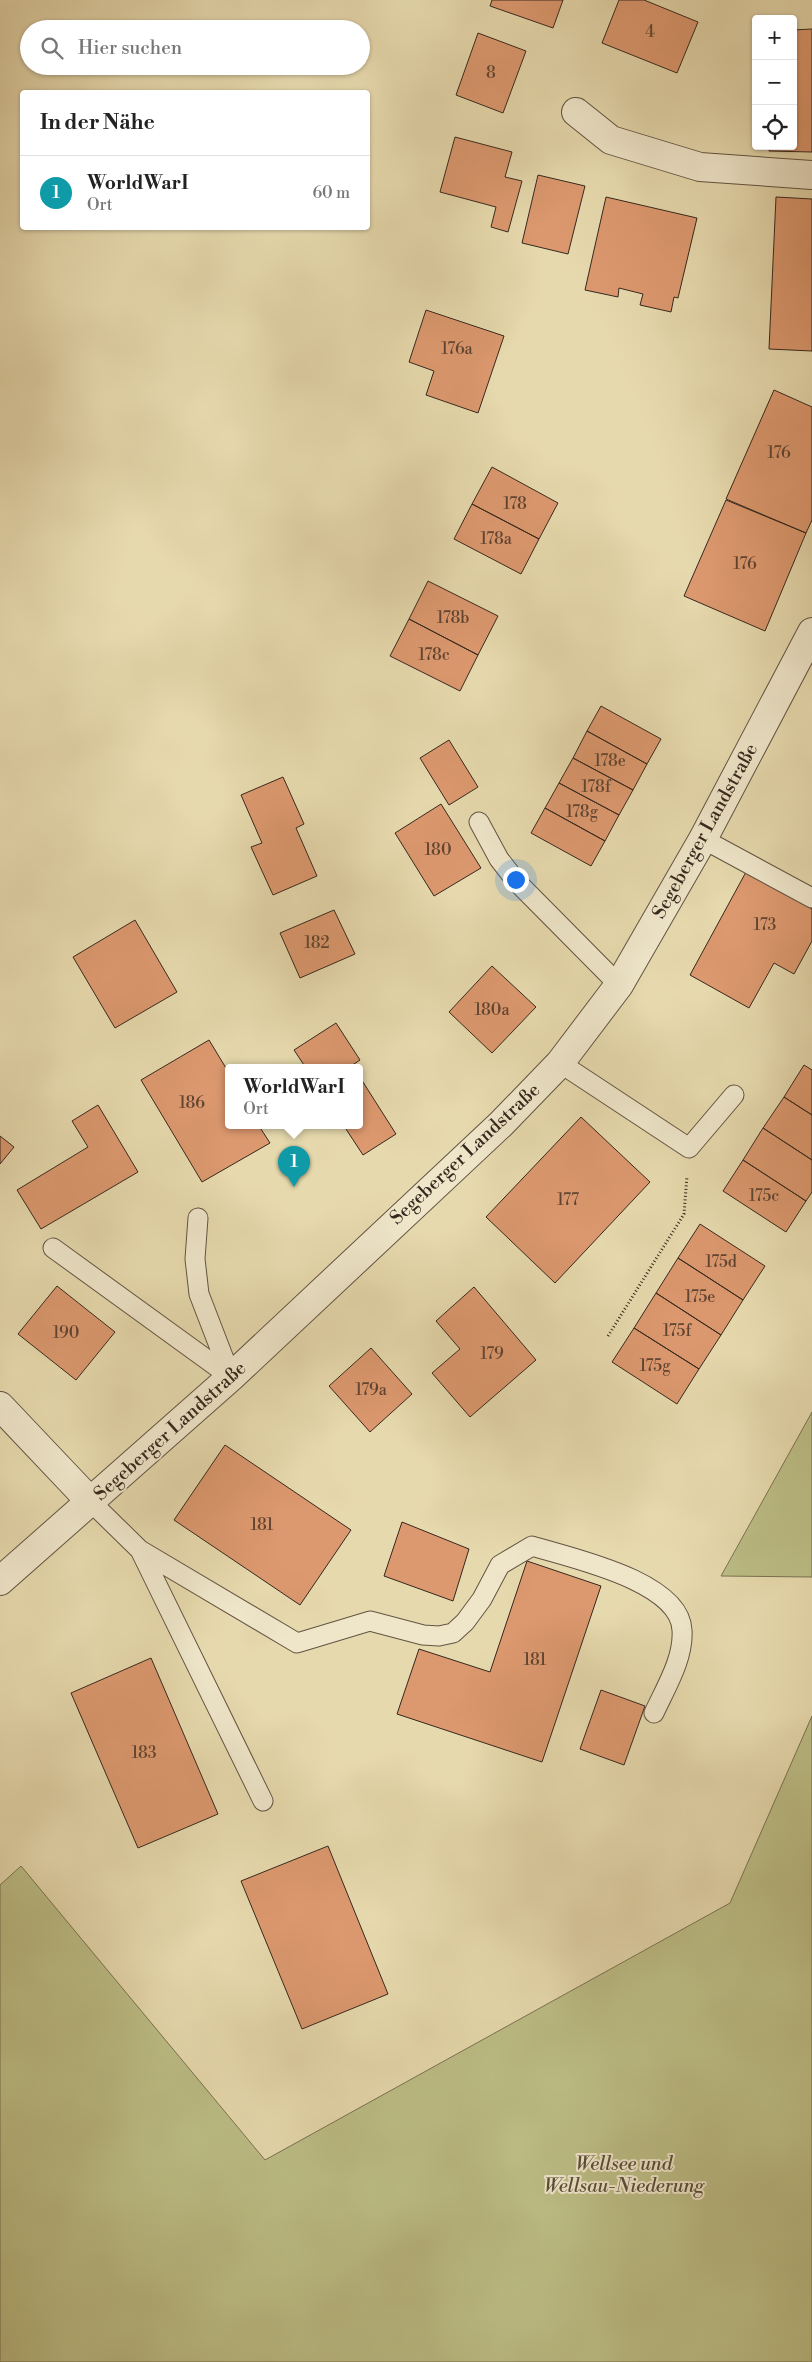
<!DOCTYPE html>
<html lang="de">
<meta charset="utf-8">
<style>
:root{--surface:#fff;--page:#f2f2f2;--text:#222;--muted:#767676;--line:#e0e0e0;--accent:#8f2418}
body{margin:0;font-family:"Libre Bodoni",serif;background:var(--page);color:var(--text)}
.controls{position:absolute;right:15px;top:15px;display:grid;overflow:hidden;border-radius:5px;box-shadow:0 1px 4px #0004}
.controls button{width:45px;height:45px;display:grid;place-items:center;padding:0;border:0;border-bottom:1px solid var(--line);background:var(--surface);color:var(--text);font:25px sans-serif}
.you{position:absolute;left:515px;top:879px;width:18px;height:18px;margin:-12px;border:4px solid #fff;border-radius:50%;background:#1a73e8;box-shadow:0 0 0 8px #1a73e833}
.badge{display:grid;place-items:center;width:32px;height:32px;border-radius:50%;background:var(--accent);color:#fff;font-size:16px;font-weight:700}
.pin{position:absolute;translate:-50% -41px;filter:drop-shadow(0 1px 2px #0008)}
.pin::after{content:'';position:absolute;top:26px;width:18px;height:15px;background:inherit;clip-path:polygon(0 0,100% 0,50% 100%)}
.popup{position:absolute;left:225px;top:1064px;width:138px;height:65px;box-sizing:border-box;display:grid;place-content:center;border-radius:5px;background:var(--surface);filter:drop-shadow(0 1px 4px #0005);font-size:16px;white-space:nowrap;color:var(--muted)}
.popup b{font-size:19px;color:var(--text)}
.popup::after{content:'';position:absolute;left:50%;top:100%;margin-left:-10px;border:10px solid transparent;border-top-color:var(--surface)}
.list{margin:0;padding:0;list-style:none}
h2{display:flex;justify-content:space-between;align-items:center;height:65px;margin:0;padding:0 20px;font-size:21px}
h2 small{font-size:16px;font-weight:400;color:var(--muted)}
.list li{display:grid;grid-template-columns:32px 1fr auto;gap:15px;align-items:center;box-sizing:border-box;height:75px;padding:0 20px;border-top:1px solid var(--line)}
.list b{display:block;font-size:19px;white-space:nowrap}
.list p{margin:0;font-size:16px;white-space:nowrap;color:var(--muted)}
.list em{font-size:16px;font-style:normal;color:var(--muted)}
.icon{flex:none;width:28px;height:28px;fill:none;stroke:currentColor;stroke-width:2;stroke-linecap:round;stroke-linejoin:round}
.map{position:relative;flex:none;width:812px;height:2362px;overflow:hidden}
.search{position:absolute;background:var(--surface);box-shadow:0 1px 4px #0004;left:20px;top:20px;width:350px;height:55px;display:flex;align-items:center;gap:12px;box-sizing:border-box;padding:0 18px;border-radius:28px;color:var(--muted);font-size:19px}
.panel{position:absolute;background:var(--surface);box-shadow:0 1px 4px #0004;left:20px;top:90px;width:350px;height:140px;border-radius:5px}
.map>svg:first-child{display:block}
</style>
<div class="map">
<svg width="812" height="2362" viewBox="0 0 812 2362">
<rect width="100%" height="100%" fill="#e6d9ad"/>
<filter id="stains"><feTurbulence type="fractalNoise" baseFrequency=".004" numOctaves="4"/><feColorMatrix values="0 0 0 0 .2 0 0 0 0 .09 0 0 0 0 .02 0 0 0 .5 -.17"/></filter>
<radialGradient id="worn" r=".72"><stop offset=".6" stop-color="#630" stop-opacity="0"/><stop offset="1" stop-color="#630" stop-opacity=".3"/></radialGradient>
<path fill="#bcbd85" stroke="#797252" d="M812 1412V1577L721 1576Z
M812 1716V2362H0V1885L21 1866 265 2160 730 1903Z"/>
<path fill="#dc986e" stroke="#36281e" d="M492 0H563L553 28 490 6Z
M619 0H644L698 22 677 73 602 43Z
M812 29V152L769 151V146H793V30Z
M478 33 526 51 503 113 456 95Z
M455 137 512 152 505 177 522 181 508 232 491 227 496 207 440 192Z
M538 175 585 186 568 254 522 243Z
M606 197 697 218 678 298 674 297 671 312 640 305 643 294 619 288 618 297 585 290Z
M776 197 812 199V351L769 349Z
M426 310 504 336 478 413 426 395 434 371 409 362Z
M774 390 812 407V520L806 533 726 499Z
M492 467 558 503 539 539 472 504Z
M726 500 806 533 765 631 684 596Z
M472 504 539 539 521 574 454 539Z
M428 581 498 616 478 655 409 619Z
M409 619 478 655 460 691 390 656Z
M601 706 661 739 647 764 587 731Z
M587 731 647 764 633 790 573 758Z
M449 740 478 787 449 805 420 758Z
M573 758 633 790 619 815 559 783Z
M283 777 304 824 296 828 317 876 273 895 251 847 262 843 241 795Z
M559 783 619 815 605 841 545 808Z
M441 804 481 868 434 896 395 833Z
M545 808 605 841 591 866 531 833Z
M746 872 812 909V941L794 974 774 963 749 1008 690 975Z
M334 910 355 954 300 978 280 933Z
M135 920 177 992 115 1028 73 957Z
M492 966 536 1007 492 1053 449 1012Z
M336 1023 360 1060 348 1068H306L294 1050Z
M209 1040 229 1073V1126H259L270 1143 202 1182 141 1080Z
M804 1065 812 1070V1115L784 1097Z
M361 1079 396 1134 363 1155 344 1126H359V1081Z
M784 1097 812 1115V1160L763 1128Z
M98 1105 138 1172 41 1229 17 1190 88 1147 72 1121Z
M581 1117 650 1182 555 1283 486 1217Z
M763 1128 812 1160V1192L806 1201 743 1160Z
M0 1136 14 1147 0 1164Z
M743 1160 806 1201 786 1232 723 1191Z
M700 1224 765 1266 743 1300 678 1258Z
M678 1258 743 1300 721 1335 656 1293Z
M57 1286 115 1332 76 1380 18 1334Z
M474 1287 536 1360 470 1417 432 1373 460 1349 436 1321Z
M656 1293 721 1335 699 1369 634 1328Z
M634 1328 699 1369 677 1404 612 1362Z
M371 1348 412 1394 370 1432 329 1386Z
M225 1445 351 1530 300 1605 174 1520Z
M402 1522 469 1549 453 1601 384 1576Z
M527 1561 601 1586 542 1762 397 1714 419 1649 490 1672Z
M151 1658 218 1814 138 1848 71 1693Z
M601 1690 645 1706 624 1765 580 1749Z
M328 1846 388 1994 302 2029 241 1881Z"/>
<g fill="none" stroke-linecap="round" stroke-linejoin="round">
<g stroke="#625442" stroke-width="21">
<path id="lane" d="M479 822 499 859 516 881 619 985
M703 839 812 898
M560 1063 689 1148 734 1095
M198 1218 195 1259 199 1294 231 1377
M53 1248 231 1377
M91 1502 140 1550 297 1643 370 1621 423 1635 439 1636 453 1633 465 1622 482 1599 500 1565 532 1546C571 1558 680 1581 682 1630 684 1658 666 1687 654 1713
M140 1550 263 1801"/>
</g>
<g stroke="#625442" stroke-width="30">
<path id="street" d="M576 112 611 140 700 167 812 175
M0 1406 91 1502
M0 1581 231 1377 501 1124 560 1063 619 985 703 839 812 632"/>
</g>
<path stroke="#36281e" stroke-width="3" stroke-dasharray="1 2.5" stroke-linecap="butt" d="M608 1336 684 1214 687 1176"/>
<use href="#lane" stroke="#efe6ca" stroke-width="19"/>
<use href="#street" stroke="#efe6ca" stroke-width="28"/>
</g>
<g text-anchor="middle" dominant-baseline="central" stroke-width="4" stroke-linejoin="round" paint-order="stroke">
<g font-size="16" fill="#604432">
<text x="650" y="32">4</text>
<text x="491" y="73">8</text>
<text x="457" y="349">176a</text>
<text x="779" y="453">176</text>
<text x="515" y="504">178</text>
<text x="496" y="539">178a</text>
<text x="745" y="564">176</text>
<text x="453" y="618">178b</text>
<text x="434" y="655">178c</text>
<text x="610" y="761">178e</text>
<text x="596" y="787">178f</text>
<text x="582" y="812">178g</text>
<text x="438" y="850">180</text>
<text x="765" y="925">173</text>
<text x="317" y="943">182</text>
<text x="492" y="1010">180a</text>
<text x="192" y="1103">186</text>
<text x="764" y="1196">175c</text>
<text x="568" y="1200">177</text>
<text x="721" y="1262">175d</text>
<text x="700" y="1297">175e</text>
<text x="677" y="1331">175f</text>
<text x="66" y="1333">190</text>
<text x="492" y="1354">179</text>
<text x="655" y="1366">175g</text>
<text x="371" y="1390">179a</text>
<text x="262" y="1525">181</text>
<text x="535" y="1660">181</text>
<text x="144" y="1753">183</text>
</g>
<g font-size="19" fill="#36281e" stroke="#efe6ca">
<text transform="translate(705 831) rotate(-61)">Segeberger Landstraße</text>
<text transform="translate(465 1154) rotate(-43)">Segeberger Landstraße</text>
<text transform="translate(170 1431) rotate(-42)">Segeberger Landstraße</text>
</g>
<g font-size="19" font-style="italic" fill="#584d38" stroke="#efe6ca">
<text x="624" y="2164">Wellsee und<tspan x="624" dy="22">Wellsau-Niederung</tspan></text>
</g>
</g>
<rect width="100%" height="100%" filter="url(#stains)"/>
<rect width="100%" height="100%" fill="url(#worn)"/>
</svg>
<div class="controls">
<button>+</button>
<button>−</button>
<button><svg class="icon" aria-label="locate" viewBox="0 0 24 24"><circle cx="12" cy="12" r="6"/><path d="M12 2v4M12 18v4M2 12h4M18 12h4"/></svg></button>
</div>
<div class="you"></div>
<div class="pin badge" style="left:294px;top:1187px;background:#0f9aa8">1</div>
<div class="popup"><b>WorldWarI</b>Ort</div>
<div class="search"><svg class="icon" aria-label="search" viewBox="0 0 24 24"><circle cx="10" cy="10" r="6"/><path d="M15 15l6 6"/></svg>Hier suchen</div>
<section class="panel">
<h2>In der Nähe<small></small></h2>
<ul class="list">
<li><span class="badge" style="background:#0f9aa8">1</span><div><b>WorldWarI</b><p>Ort</p></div><em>60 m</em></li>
</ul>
</section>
</div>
